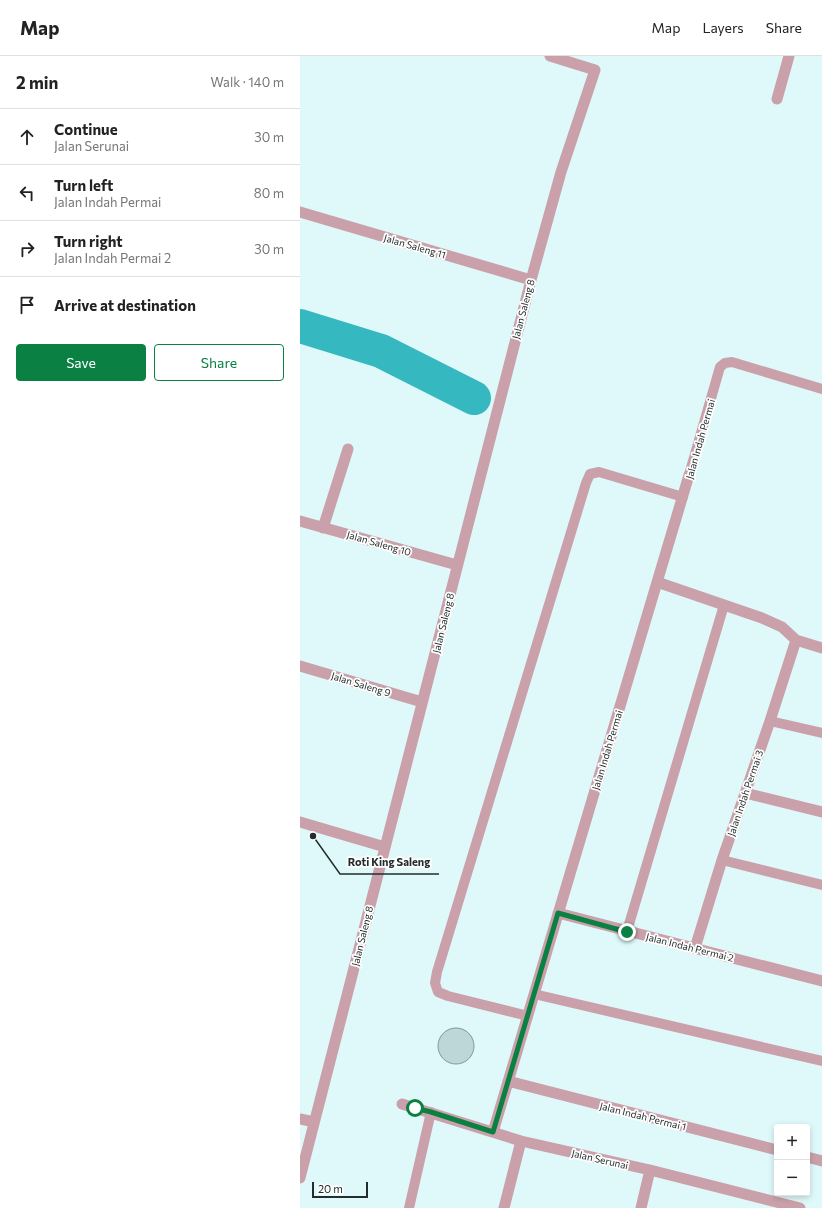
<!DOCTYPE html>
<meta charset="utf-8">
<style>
:root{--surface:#fff;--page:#f2f2f2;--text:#222;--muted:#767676;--line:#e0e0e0;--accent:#0b8043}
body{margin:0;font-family:Commissioner,sans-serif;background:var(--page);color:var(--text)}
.controls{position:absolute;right:12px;bottom:12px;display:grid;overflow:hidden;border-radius:4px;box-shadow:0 2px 6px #0003}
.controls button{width:36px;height:36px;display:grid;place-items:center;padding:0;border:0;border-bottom:1px solid var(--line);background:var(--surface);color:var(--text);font:20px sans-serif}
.scale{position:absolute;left:12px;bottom:10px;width:56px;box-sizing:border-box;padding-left:4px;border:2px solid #242d2e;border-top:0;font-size:11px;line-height:14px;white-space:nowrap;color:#242d2e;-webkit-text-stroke:3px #fff;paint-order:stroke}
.stop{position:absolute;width:12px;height:12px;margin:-9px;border:3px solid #0b8043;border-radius:50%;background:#fff}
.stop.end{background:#0b8043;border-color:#fff;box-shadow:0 1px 4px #0008}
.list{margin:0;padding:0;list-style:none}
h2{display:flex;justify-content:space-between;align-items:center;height:52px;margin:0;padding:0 16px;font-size:17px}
h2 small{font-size:13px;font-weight:400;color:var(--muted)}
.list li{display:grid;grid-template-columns:26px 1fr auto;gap:12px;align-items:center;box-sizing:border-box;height:56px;padding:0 16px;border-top:1px solid var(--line)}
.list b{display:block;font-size:15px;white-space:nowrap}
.list p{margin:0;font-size:13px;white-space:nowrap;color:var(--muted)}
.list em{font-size:13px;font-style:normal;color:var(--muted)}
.actions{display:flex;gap:8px;padding:12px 16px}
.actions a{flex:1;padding:9px 0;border:1px solid var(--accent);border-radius:4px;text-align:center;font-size:14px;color:var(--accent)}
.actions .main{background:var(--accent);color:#fff}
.icon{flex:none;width:22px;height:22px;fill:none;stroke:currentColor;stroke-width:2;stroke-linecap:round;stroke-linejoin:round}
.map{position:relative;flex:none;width:522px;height:1152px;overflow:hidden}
header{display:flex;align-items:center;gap:24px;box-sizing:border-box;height:56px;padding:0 20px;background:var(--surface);border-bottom:1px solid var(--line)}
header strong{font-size:19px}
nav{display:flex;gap:22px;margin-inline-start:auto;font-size:14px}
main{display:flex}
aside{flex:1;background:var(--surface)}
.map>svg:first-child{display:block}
</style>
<header>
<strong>Map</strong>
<nav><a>Map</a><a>Layers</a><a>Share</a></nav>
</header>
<main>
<aside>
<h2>2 min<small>Walk · 140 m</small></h2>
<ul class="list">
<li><svg class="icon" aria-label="ahead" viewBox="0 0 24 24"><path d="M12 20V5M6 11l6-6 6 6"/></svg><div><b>Continue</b><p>Jalan Serunai</p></div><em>30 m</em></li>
<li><svg class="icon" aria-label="left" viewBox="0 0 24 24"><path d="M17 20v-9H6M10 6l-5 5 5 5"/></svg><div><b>Turn left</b><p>Jalan Indah Permai</p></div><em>80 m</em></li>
<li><svg class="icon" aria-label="right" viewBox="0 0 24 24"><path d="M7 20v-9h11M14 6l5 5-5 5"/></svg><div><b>Turn right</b><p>Jalan Indah Permai 2</p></div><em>30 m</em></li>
<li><svg class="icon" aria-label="arrive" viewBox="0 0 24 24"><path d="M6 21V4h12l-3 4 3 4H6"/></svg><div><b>Arrive at destination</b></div></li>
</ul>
<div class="actions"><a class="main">Save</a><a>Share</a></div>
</aside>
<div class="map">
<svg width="522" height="1152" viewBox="0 0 522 1152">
<rect width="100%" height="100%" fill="#dff9fa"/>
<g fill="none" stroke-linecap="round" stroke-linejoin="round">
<path stroke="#35b8bf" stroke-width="34" d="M0 270 81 295 174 342"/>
</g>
<path fill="#bdd6d8" stroke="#80989a" d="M138 990a18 18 0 1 1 36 0a18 18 0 1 1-36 0Z"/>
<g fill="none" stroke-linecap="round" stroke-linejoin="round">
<path stroke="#caa1aa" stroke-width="10" d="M389 419 420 311 425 307 432 306 522 333
M470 665 522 677
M422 804 522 829
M327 875 424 549
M234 938 522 1005
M228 960 148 940 138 936 135 927 137 916 286 427 290 418 299 416 383 441
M109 1152 131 1056"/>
<path stroke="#caa1aa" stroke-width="11" d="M477 43 489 0
M0 156 231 224
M0 465 157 509
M23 472 48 393
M357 526 462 562 482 571 496 584 522 592
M0 610 122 646
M445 737 522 756
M0 766 85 791
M258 857 522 925
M395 892 422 804 470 665 496 584
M208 1025 477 1094
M102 1048 221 1085 350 1114 500 1152
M0 1063 14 1066
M193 1076 389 419
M507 1101 522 1105
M0 1122 231 224 261 116 295 14 250 0
M204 1152 221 1085
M341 1152 350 1114"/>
</g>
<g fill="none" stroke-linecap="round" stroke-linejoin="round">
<path stroke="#0b8043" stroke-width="5" d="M115 1052 131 1056 193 1076 258 857 327 876"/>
</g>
<g text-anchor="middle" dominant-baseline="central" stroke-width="3.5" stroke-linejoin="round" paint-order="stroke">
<g font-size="10" fill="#242d2e" stroke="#fff">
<text transform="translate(115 190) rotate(16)">Jalan Saleng 11</text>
<text transform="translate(223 253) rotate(-75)">Jalan Saleng 8</text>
<text transform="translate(400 383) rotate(-74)">Jalan Indah Permai</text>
<text transform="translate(79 487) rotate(16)">Jalan Saleng 10</text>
<text transform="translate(143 567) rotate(-76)">Jalan Saleng 8</text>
<text transform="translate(61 628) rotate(17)">Jalan Saleng 9</text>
<text transform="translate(307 694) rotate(-73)">Jalan Indah Permai</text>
<text transform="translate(445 737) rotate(-71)">Jalan Indah Permai 3</text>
<text transform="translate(62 880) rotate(-76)">Jalan Saleng 8</text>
<text transform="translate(390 891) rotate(14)">Jalan Indah Permai 2</text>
<text transform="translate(343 1060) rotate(14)">Jalan Indah Permai 1</text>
<text transform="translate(300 1103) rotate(13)">Jalan Serunai</text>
</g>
</g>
<path fill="none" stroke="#242d2e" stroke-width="1.5" d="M13 780L40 818H139"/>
<circle fill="#242d2e" stroke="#fff" stroke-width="1.5" cx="13" cy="780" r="4"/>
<g font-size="11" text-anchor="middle" font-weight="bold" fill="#242d2e" stroke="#fff" stroke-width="3.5" stroke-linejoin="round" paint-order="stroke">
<text x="89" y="810">Roti King Saleng</text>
</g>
</svg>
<div class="controls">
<button>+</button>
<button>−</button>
</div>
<div class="scale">20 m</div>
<div class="stop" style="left:115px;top:1052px"></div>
<div class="stop end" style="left:327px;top:876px"></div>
</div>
</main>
